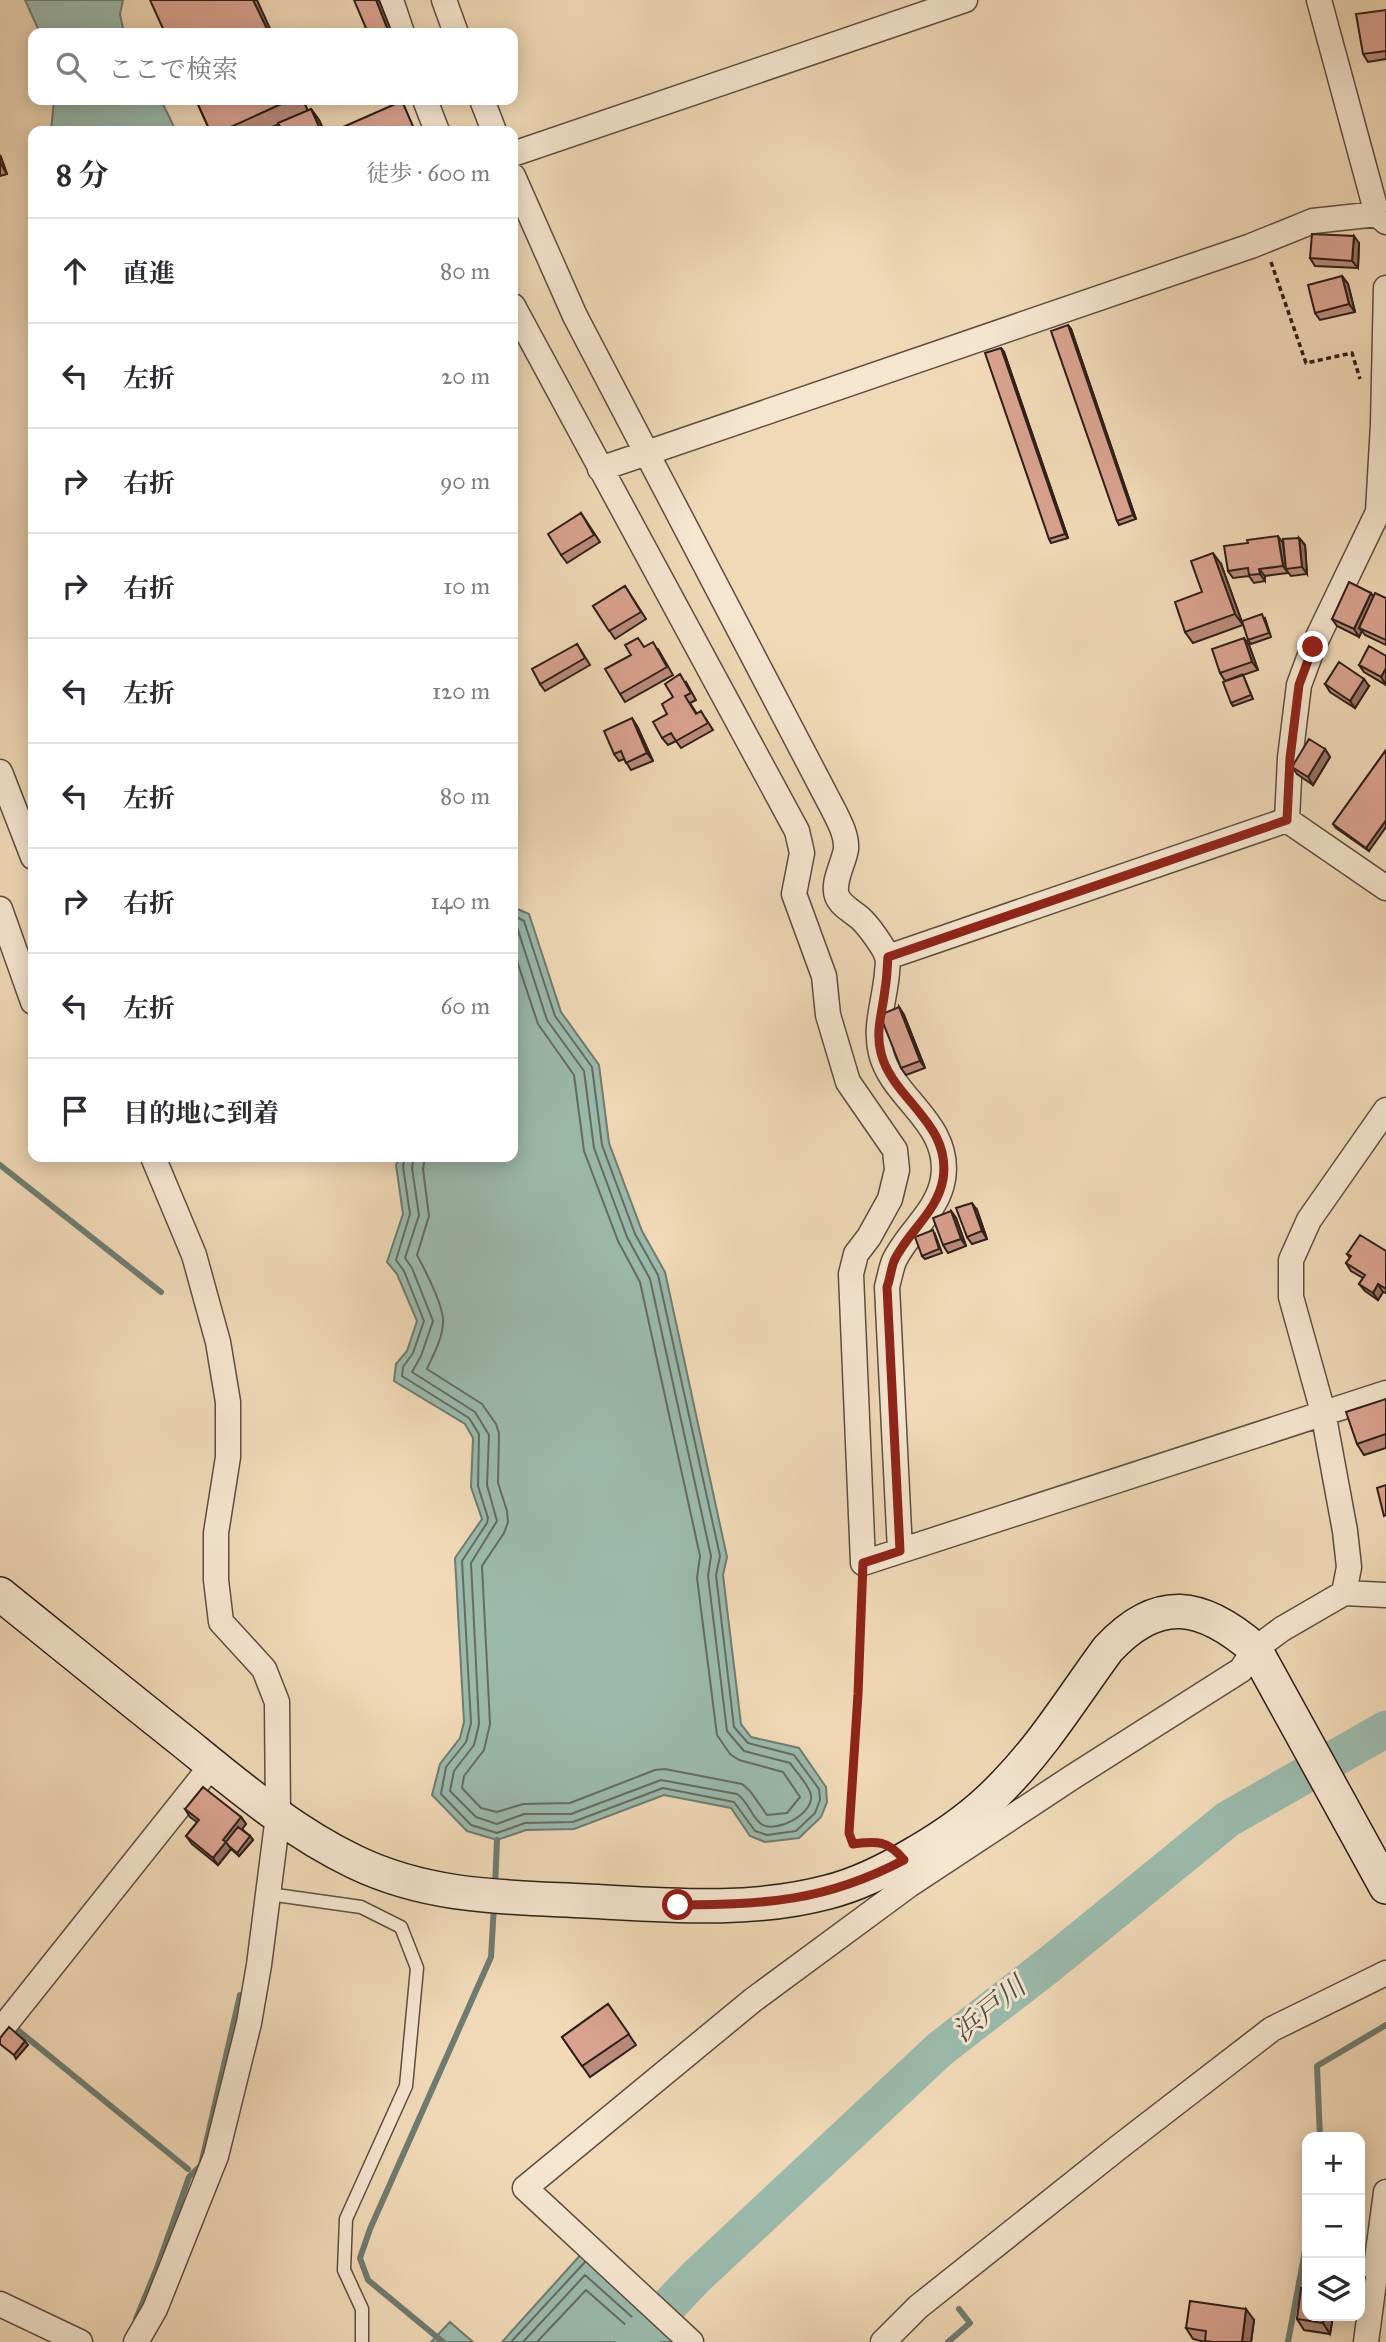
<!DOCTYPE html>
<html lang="ja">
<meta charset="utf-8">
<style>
:root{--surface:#fff;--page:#f7f7f7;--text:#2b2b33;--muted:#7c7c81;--line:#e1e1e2}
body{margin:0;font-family:"IM FELL Great Primer","Noto Serif JP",serif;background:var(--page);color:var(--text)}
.controls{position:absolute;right:21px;bottom:21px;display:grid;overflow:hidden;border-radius:14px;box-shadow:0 4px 18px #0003}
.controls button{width:63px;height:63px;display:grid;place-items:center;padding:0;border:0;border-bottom:2px solid var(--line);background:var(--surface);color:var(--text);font:35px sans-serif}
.stop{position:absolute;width:21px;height:21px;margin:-16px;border:5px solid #8f2418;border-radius:50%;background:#fff}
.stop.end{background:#8f2418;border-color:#fff;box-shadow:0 2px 7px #0008}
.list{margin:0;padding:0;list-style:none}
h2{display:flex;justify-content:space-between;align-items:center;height:91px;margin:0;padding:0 28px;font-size:30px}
h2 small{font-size:23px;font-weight:400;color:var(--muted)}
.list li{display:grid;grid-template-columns:46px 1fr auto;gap:21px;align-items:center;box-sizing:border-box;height:105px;padding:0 28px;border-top:2px solid var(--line)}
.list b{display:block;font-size:26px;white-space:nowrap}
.list em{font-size:23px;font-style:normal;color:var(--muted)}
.icon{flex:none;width:38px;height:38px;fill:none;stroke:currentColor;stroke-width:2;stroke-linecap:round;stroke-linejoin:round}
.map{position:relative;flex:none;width:1386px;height:2342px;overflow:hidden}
.search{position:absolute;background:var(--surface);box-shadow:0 4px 18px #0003;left:28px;top:28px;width:490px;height:77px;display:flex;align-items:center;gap:18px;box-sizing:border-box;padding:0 24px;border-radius:14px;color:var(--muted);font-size:26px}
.panel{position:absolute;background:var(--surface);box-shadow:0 4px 18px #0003;left:28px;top:126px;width:490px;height:1036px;border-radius:14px}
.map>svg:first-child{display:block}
</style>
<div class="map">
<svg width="1386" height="2342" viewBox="0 0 1386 2342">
<rect width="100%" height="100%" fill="#f1d9b7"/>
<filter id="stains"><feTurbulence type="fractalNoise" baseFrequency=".00286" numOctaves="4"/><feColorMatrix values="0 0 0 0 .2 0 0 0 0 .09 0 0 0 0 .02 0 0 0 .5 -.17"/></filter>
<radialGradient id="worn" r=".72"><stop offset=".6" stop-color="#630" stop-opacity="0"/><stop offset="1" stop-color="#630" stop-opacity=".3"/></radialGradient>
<path fill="#9bbaac" stroke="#6f7c71" stroke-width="2" d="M25 0H123L120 14 124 33H40Z
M54 100H161L176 131H51Z
M513 907 529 914 561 1012 599 1065 609 1143 642 1231 665 1272 727 1557 723 1575 741 1724 751 1737 799 1748 826 1787 827 1802 821 1817 799 1838 765 1842 750 1836 731 1808 664 1795 574 1829 526 1830 497 1840 467 1831 432 1795 440 1764 460 1738 464 1722 455 1558 482 1519 471 1487 473 1438 465 1424 394 1381 396 1364 407 1351 417 1321 397 1274 387 1262 403 1214 396 1165 400 1157H513Z
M584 2251 684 2342H502Z
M450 2322 473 2342H431Z"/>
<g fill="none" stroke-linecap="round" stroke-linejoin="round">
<path stroke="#646c62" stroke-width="2" d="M405 1157 403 1166 410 1214 396 1260 404 1271 424 1321 413 1353 403 1367 402 1376 469 1418 479 1434 478 1486 488 1518 487 1523 462 1561 471 1723 466 1742 446 1767 441 1794 471 1825 497 1833 525 1823 573 1822 663 1788 734 1802 755 1831 767 1835 796 1831 815 1813 820 1800 819 1789 794 1755 748 1743 734 1727 716 1575 720 1556 658 1275 635 1234 602 1145 592 1067 555 1016 524 921 513 915
M414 1157 412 1168 419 1215 405 1258 412 1268 433 1321 421 1356 412 1372 475 1412 489 1435 487 1485 497 1521 471 1563 479 1724 474 1745 454 1771 450 1791 476 1817 497 1824 524 1814H571L661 1780 737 1794C748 1801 751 1816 761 1824 776 1834 814 1814 811 1795 809 1785 796 1772 790 1763L744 1751 727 1731 708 1576 711 1556 650 1279 627 1237 594 1148 584 1071 547 1020 517 927 513 924
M425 1157 423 1169 429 1216 417 1255C425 1270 444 1306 443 1322 443 1338 433 1355 427 1369L482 1404 496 1424 499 1433 498 1483 507 1511 508 1522 504 1533 482 1566 490 1724 484 1750 464 1776 462 1788 481 1808 497 1812 523 1804 570 1803 655 1770 665 1769 742 1784 750 1791 767 1815 787 1813 800 1797 783 1772 739 1760 730 1754 717 1735 697 1578 700 1556 640 1282 618 1241 584 1151 574 1075 538 1024 513 949
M511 2342 585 2262
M523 2342 585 2275 660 2342
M537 2342 586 2290 645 2342"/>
<path stroke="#6f7c71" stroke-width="6" d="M0 1165 161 1292
M495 1887 497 1840
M14 2027 188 2169
M1320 2137 1317 2066 1386 2025
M136 2319 157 2268 189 2177 201 2165 240 1995
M443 2342 368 2280 360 2258 370 2229 491 1957 494 1905
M948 2342 970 2323 959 2309
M1288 2342 1307 2240"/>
<path stroke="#9bbaac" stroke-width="37" d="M634 2342 696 2277 940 2049 1050 1964 1228 1819 1386 1729"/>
<g stroke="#5e4e40" stroke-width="15">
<path id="lane" d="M269 1894 361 1907 401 1927 417 1968 406 2086 346 2219 344 2270 362 2309V2342"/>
</g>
<g stroke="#5e4e40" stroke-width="27">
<path id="street" d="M391 0 402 33
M444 0 456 33
M1319 0 1377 214 1386 222
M425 100 437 131
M482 100 494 131
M513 154 965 0
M513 176 575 316 833 809C839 821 847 835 846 849 844 863 832 882 837 896 841 906 852 911 860 918 867 924 885 948 887 957 889 961 887 969 887 973 885 999 874 1027 881 1053 892 1099 952 1123 943 1179 938 1211 907 1233 894 1261 891 1269 889 1279 887 1287L900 1551
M513 306 797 831 802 853 794 894 824 976 828 1015 848 1082 895 1150 897 1170 890 1199 869 1237 856 1254 851 1274 863 1563 1386 1393
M600 469 1251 246 1313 221 1377 214
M0 772 33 857
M1287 820 1290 758 1299 685 1313 647 1378 512 1383 424 1386 288
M1287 820 1386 888
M0 909 33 1002
M888 957 1287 820
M1344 1593 1386 1595
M0 2031 212 1765
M0 2304 80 2342
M136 2342 155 2309 216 2156 249 2023 259 1965 278 1816 277 1702 264 1669 221 1622 216 1580V1533L228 1457V1402L218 1342 194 1255 153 1157
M691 2342 525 2188 753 2000 909 1885 1071 1778 1241 1670 1255 1649 1282 1629 1344 1593 1349 1567 1345 1531 1323 1412 1291 1297V1260L1309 1220 1386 1110
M883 2342 918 2307 1119 2147 1272 2029 1386 1973
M1366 2342 1386 2192"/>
</g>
<g stroke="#2d1f18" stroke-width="36">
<path id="secondary" d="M0 1594C61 1643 122 1693 184 1742 238 1786 292 1832 355 1862 430 1898 506 1897 586 1901 665 1905 750 1913 828 1892 860 1884 889 1869 917 1852 950 1833 979 1812 1005 1784 1045 1743 1074 1695 1108 1649 1158 1595 1202 1603 1255 1649L1386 1887"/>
</g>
<path stroke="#2d1f18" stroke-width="3.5" stroke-dasharray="5 3.5" stroke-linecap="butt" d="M1271 262 1306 363 1352 353 1360 379
M862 1583 858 1694 849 1834 853 1844 880 1842"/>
<use href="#lane" stroke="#f6e6d0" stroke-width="12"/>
<use href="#street" stroke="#f6e6d0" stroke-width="24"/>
<use href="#secondary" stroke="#f6e6d0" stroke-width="33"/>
</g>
<path fill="#bb8b7c" stroke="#2d1f18" stroke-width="2" d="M1386 10V59L1368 62 1363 54Z
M196 100H303L308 111 311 109 319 120 324 131H282L279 124 263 131H210Z
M0 155 7 174 0 176Z
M1359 243 1358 268 1315 266 1310 258Z
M1342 276 1348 284 1355 312 1320 320 1315 313Z
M1068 325 1071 329 1136 519 1119 525 1117 521Z
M1001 348 1004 352 1068 538 1051 543 1049 539Z
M581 513 600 542 567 563 561 555Z
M1299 538 1305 545 1307 574 1291 576 1287 571 1288 573 1265 576V581L1254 583 1249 576 1233 578 1228 571 1283 543Z
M1221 564 1243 625 1193 643 1185 632 1202 592Z
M625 586 646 619 615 639 593 606Z
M1374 597 1386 598V645L1365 635 1362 631 1359 637 1337 626 1332 619Z
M1265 618 1271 637 1251 644 1248 640Z
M577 644 590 665 545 691 540 684Z
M1249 645 1258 670 1243 675 1253 699 1233 706 1231 703 1241 675 1225 681 1220 673Z
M645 647 658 649 673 675 625 702 620 694Z
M1386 656V685L1364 672 1359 665Z
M686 682 696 700 690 703 697 714 706 719 713 730 681 748 676 741 668 745 662 738 667 714 673 697Z
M1325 684 1369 686 1355 708 1330 692Z
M637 726 653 761 631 770 624 759 619 761 614 754Z
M1325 749 1330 757 1313 785 1297 774 1292 767Z
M1386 750 1369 851 1336 828 1333 824Z
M899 1007 904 1015 925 1068 906 1075 901 1068Z
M977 1210 987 1239 972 1244 967 1237Z
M951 1211 956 1218 966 1246 948 1253 943 1245Z
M935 1234 942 1253 925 1259 922 1256Z
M1386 1251V1293L1383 1292 1378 1300 1365 1291 1359 1284 1363 1278 1351 1271 1346 1263 1350 1258 1347 1254Z
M1386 1399V1448L1364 1455 1357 1444Z
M185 1809 241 1817 246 1824 242 1829 250 1836 253 1840 239 1856 231 1849 218 1865 192 1844 186 1836 197 1822 190 1817Z
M608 2004 636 2045 590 2077 562 2037Z
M1306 2289 1307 2316H1333L1330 2334 1304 2330 1297 2319Z
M1254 2320 1251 2342H1205L1193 2339 1186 2328Z"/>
<path fill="#997165" stroke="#2d1f18" stroke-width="2" d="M253 0H257L272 33H269Z
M376 0H379L392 33H389Z
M311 109 319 120 324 131H321Z
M0 155 1 157 7 174 2 166 0 162Z
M1354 236 1359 243 1358 268 1352 261Z
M1342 276 1348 284 1355 312 1349 304Z
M1068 325 1071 329 1136 519 1133 515Z
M1001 348 1004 352 1068 538 1065 534Z
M1278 536 1283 543 1286 569 1288 573 1283 566Z
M1299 538 1305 545 1307 574 1302 567Z
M1213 553 1221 564 1243 625 1235 614Z
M1259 569 1265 576V581L1260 574Z
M1371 593 1376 600 1359 628 1362 631 1359 637 1354 629Z
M1244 638 1249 645 1258 670 1252 662Z
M1386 668V685L1381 677Z
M1364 679 1369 686 1355 708 1350 701Z
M632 718 637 726 653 761 647 753Z
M1325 749 1330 757 1313 785 1308 777Z
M1386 820V827L1369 851 1366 848Z
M899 1007 904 1015 925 1068 920 1061Z
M972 1203 977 1210 987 1239 982 1231Z
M951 1211 956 1218 966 1246 961 1239Z
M1378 1284 1383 1292 1378 1300 1373 1293Z
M241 1817 246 1824 229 1846 231 1849 218 1865 213 1858 223 1840Z
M250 1836 253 1840 239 1856 237 1853Z
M25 2041 28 2045 16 2059 14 2055Z
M1360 2270 1365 2277 1362 2292 1360 2289Z
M1246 2309 1254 2320 1251 2342H1242Z
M1324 2316H1333L1330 2334 1323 2323Z"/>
<path fill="#daa290" stroke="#2d1f18" stroke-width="2" d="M150 0H253L269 33H165Z
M354 0H376L389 33H368Z
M1386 10V51L1363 54 1356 14Z
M196 100H290L222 131H210Z
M402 101 415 131H334Z
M311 109 321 131H282L278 123Z
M1312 234 1354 236 1352 261 1310 258Z
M1342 276 1349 304 1315 313 1308 285Z
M1068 325 1133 515 1117 521 1051 331Z
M1001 348 1065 534 1049 539 985 353Z
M581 513 594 535 561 555 548 534Z
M1278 536 1283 566 1259 569 1260 574 1249 575 1248 568 1228 571 1224 546 1248 543 1247 540Z
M1299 538 1302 567 1286 569 1283 539Z
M1213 553 1235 614 1185 632 1175 602 1202 592 1191 561Z
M1349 582 1371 593 1354 629 1332 619Z
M625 586 641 612 609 631 593 606Z
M1375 593 1386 598V640L1359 628Z
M1262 614 1269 633 1248 640 1242 621Z
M638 638 644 647 653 642 667 667 620 694 605 669 631 655 625 645Z
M1244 638 1252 662 1220 673 1212 649Z
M577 644 585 658 540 684 532 669Z
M1369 646 1386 656V668L1381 677 1359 665Z
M1339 662 1364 679 1350 701 1325 684Z
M680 674 691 693 685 696 696 714 701 711 708 723 676 741 671 733 662 738 653 722 667 714 662 704 673 697 665 684Z
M1243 675 1251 695 1231 703 1223 682Z
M632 718 647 753 626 763 621 751 614 754 604 731Z
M1309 739 1325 749 1308 777 1292 767Z
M1386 750V820L1366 848 1333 824Z
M899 1007 920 1061 901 1068 880 1015Z
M972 1203 982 1231 967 1237 956 1208Z
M951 1211 961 1239 943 1245 933 1218Z
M933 1230 939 1249 922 1256 915 1237Z
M1360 1235 1386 1251V1289L1378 1284 1373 1293 1359 1284 1365 1275 1346 1263 1351 1256 1347 1254Z
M1386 1399V1434L1357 1444 1346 1412Z
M1386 1485V1515L1384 1516 1377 1488Z
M203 1787 241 1817 223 1840 226 1842 213 1858 186 1836 199 1820 185 1809Z
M238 1827 250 1836 237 1853 229 1846 226 1842Z
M608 2004 629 2034 582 2066 562 2037Z
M9 2027 25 2041 14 2055 0 2044V2038Z
M1307 2280V2316H1324L1323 2323 1297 2319 1301 2288 1306 2289Z
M1190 2301 1246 2309 1242 2342H1213L1205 2341 1206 2331 1186 2328Z"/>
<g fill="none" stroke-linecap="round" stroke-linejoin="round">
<path stroke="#8f2418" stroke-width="9" d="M678 1905C766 1904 824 1902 904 1860 888 1840 877 1841 853 1844L849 1833 858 1694 863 1563 900 1551 887 1287C890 1279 891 1269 894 1261 907 1233 938 1211 943 1179 952 1123 892 1099 881 1053 875 1031 883 1010 885 989 887 979 887 968 888 957L1287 820 1290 758 1299 685 1313 647"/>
</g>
<g text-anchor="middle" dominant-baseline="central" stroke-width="6" stroke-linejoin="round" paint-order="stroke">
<g font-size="28" font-style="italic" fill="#4e4e44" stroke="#f6e6d0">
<text transform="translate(989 2009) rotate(-39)">浜戸川</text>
</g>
</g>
<rect width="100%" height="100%" filter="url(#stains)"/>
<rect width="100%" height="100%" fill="url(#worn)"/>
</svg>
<div class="controls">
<button>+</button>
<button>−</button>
<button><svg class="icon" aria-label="layers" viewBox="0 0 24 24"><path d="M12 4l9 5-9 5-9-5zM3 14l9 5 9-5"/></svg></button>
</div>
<div class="stop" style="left:678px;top:1905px"></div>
<div class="stop end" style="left:1313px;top:647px"></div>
<div class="search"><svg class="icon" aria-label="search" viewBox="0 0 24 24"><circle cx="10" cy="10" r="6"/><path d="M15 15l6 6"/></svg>ここで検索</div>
<section class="panel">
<h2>8 分<small>徒歩 · 600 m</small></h2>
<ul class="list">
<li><svg class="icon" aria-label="ahead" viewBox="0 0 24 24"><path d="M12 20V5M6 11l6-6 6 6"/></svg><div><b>直進</b></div><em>80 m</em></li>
<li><svg class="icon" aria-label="left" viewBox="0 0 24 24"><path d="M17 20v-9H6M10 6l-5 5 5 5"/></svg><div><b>左折</b></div><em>20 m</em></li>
<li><svg class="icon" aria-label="right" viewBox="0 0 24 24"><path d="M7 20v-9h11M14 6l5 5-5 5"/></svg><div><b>右折</b></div><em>90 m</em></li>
<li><svg class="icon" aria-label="right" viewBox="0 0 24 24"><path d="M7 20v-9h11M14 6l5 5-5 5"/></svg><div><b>右折</b></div><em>10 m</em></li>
<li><svg class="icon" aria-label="left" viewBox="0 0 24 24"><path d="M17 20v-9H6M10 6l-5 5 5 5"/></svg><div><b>左折</b></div><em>120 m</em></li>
<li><svg class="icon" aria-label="left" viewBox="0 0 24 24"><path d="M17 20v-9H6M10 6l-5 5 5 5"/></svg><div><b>左折</b></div><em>80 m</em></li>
<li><svg class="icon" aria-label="right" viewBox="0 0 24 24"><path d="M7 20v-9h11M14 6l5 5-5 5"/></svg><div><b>右折</b></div><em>140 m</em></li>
<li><svg class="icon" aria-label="left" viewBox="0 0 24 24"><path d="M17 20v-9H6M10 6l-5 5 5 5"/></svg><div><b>左折</b></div><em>60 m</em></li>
<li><svg class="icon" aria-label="arrive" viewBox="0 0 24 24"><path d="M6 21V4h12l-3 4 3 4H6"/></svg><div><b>目的地に到着</b></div></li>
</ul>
</section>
</div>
